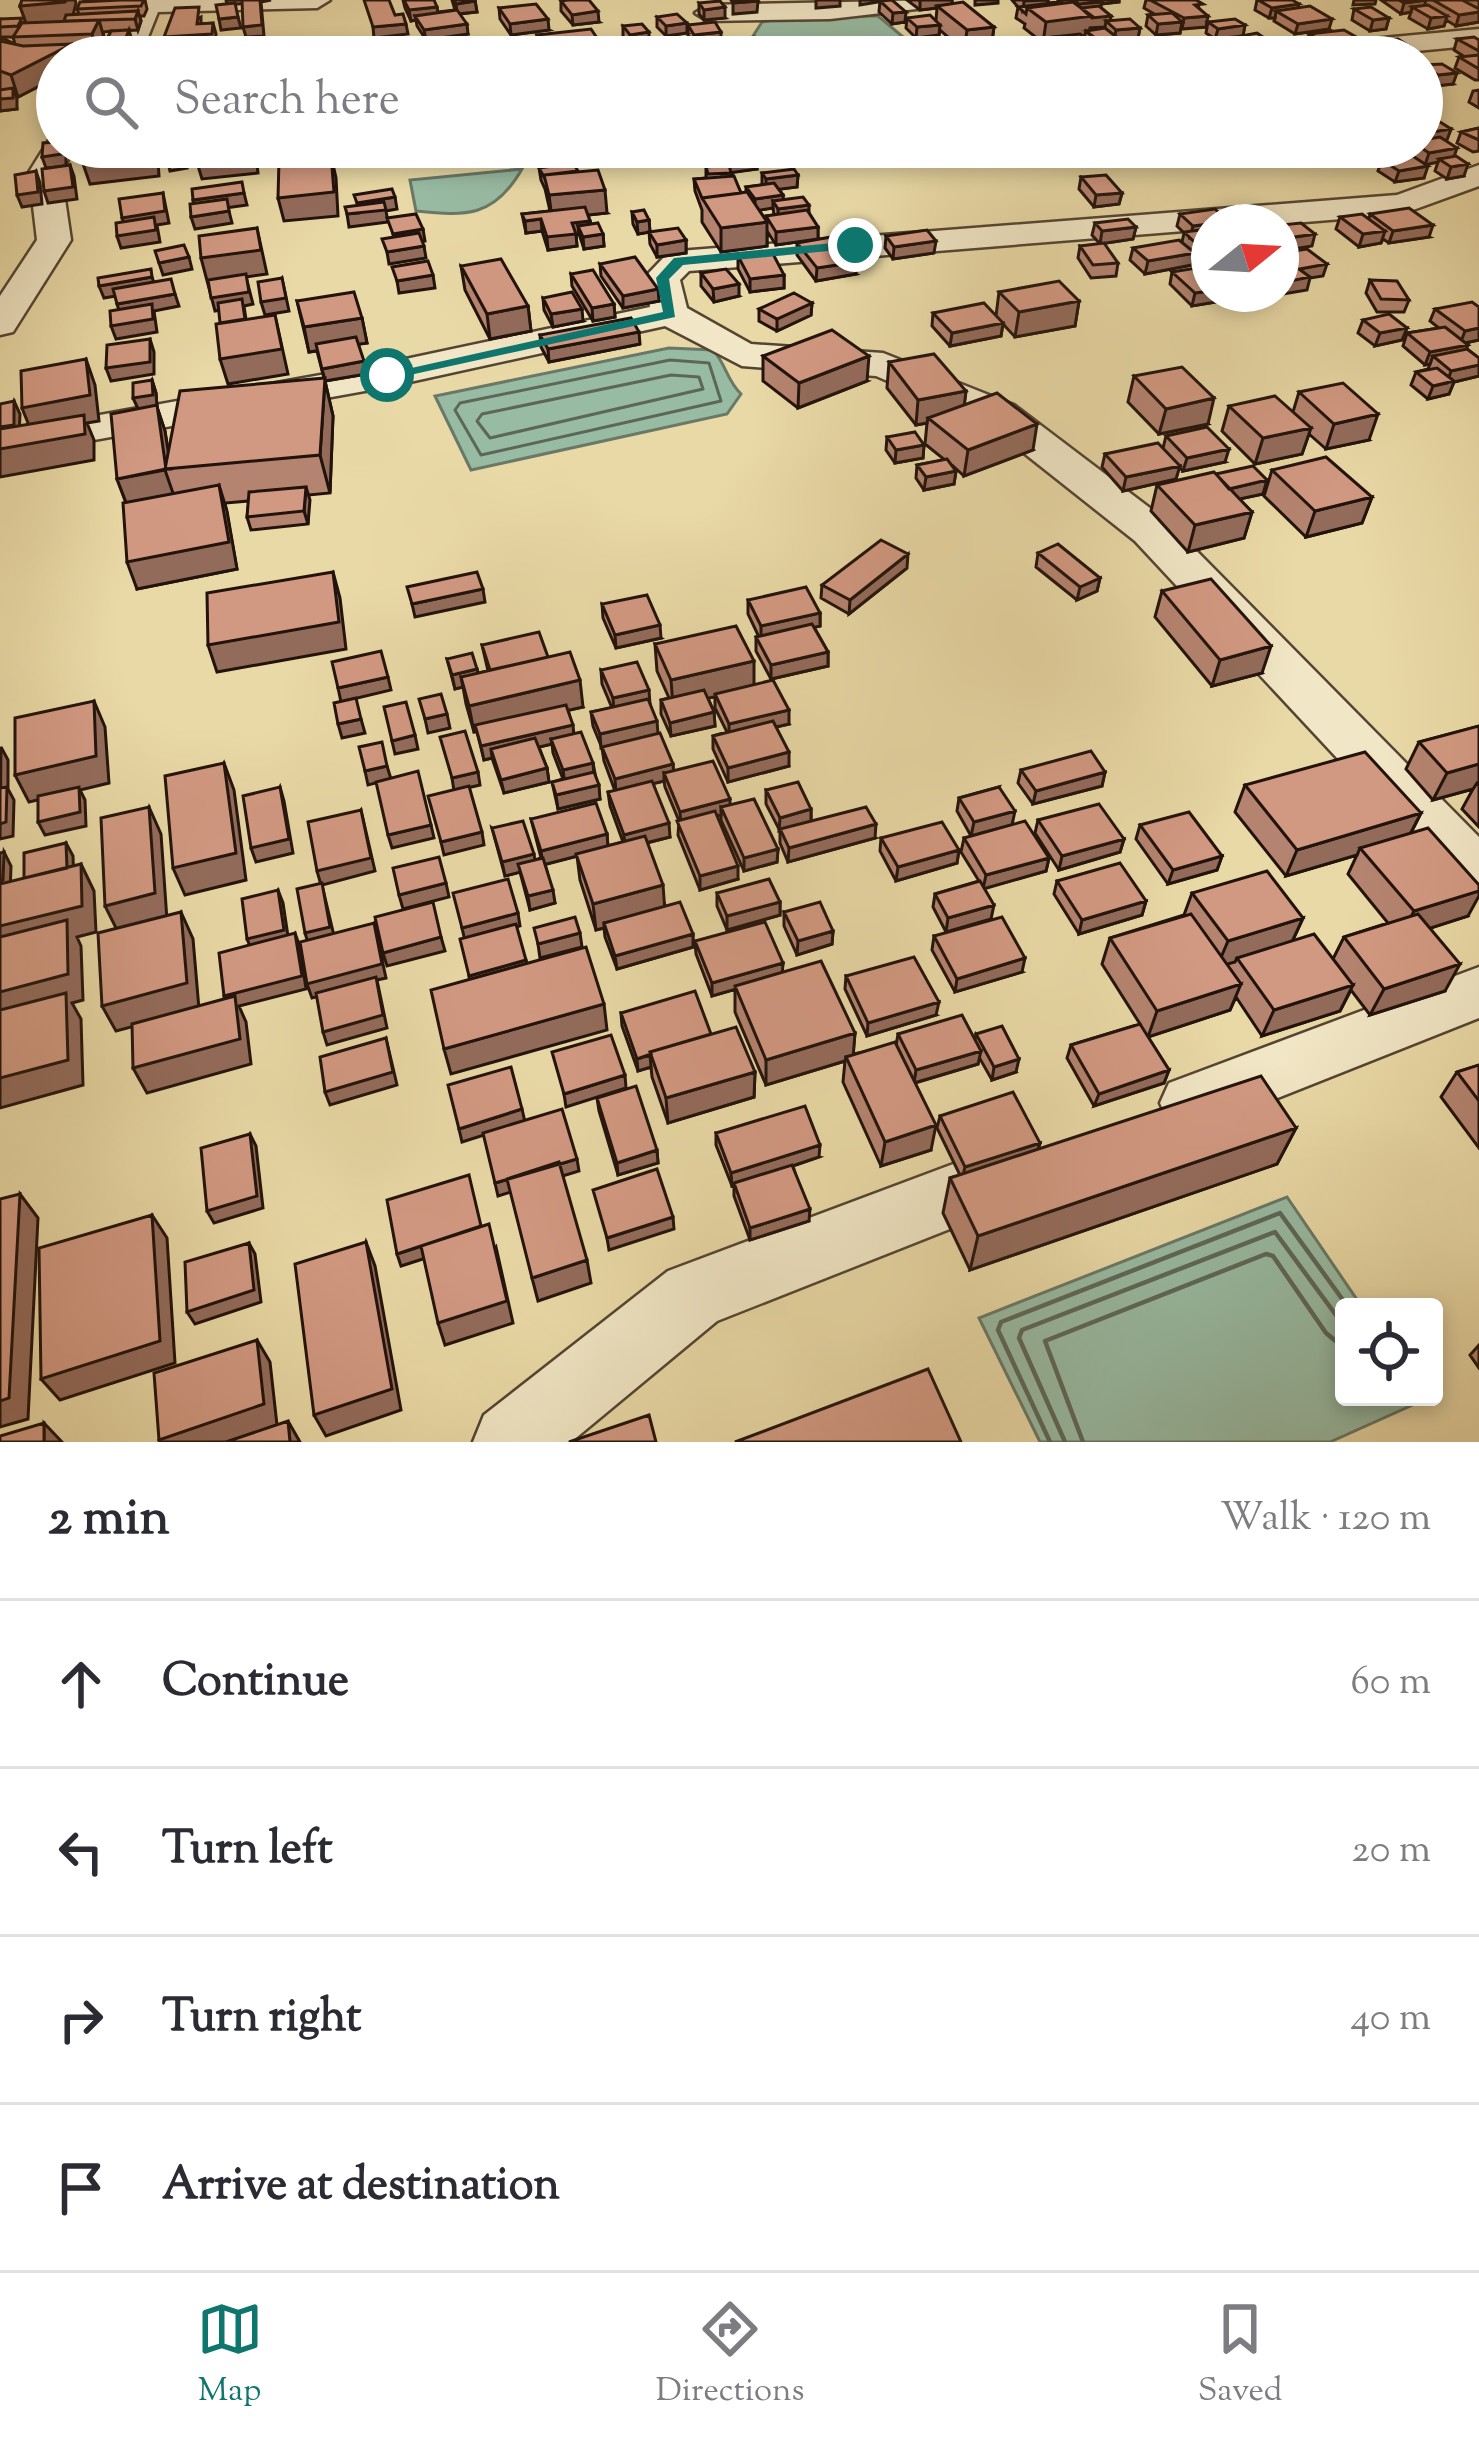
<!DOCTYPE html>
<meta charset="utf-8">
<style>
:root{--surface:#fff;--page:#f2f2f3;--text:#2b2b33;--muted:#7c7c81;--line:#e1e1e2;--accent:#0f766e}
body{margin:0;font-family:"Sorts Mill Goudy",serif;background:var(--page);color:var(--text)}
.controls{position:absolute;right:36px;bottom:36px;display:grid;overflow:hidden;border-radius:12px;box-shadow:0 6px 18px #0003}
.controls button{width:108px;height:108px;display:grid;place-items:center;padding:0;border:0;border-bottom:3px solid var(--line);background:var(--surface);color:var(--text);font:60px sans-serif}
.compass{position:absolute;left:1191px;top:204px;width:108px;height:108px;border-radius:50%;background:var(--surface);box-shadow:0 6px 18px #0003;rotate:72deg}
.stop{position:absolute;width:36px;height:36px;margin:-27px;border:9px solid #0f766e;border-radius:50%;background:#fff}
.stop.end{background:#0f766e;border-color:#fff;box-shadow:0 3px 12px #0008}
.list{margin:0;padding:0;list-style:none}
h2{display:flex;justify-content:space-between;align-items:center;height:156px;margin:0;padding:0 48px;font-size:51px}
h2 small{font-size:39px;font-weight:400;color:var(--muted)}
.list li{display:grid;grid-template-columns:78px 1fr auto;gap:36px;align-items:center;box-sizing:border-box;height:168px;padding:0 48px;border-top:3px solid var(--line)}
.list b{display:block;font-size:45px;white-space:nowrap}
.list em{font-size:39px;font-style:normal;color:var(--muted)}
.icon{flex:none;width:66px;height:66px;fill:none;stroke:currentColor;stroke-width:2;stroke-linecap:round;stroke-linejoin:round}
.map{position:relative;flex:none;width:1479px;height:1442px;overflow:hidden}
.search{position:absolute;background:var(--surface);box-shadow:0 6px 18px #0003;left:36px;right:36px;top:36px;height:132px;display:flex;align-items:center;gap:30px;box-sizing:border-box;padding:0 42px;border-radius:66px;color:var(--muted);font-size:45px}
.sheet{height:828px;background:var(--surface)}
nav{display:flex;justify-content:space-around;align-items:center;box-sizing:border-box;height:168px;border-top:3px solid var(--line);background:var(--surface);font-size:33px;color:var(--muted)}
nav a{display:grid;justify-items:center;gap:6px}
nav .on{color:var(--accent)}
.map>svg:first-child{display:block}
</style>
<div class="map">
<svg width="1479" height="1442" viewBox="0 0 1479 1442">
<rect width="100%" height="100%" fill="#e9d9a6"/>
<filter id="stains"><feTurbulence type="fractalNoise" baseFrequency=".00167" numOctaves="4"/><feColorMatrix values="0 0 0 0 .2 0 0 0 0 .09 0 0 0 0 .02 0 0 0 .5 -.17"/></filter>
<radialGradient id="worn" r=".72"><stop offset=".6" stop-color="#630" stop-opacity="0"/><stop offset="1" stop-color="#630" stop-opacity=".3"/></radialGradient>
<path fill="#98bba3" stroke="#697867" stroke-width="3" d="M794 16H878L908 41C860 53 796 66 753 36L762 22Z
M522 169C494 218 466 216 416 211L410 180Z
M669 348 713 350C726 364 727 381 741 394L727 414 471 470 435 396Z
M1287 1197 1362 1307H1344V1397L1426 1399 1330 1442H1040L979 1318Z"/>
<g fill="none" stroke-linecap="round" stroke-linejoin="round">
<path stroke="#5d6758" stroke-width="3" d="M670 360 709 363 721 401 481 455 455 410 460 403Z
M671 375 699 377 703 389 490 438 477 421 482 414Z"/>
<path stroke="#5d6758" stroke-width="4.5" d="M1050 1442 998 1330 1001 1322 1280 1213 1348 1307
M1065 1442 1019 1338 1022 1330 1275 1232 1344 1326
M1083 1442 1045 1341 1266 1254 1273 1256 1326 1333 1344 1348"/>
<g stroke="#544432" stroke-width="5">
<path id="minor" d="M137 0H330L317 8 158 12 140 57H112Z
M938 0 925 8 830 19 708 21 695 13 708 5Z
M1479 29V45L1354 57H1252L1266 49Z
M57 138V147H75L61 172 71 240 13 332 0 335V296L37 240 29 172 49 140Z
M1479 165V186L1402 214 1281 224 1209 222V229L689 271 680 280 687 308 751 344 883 353 1014 405 1167 521 1479 837V895L1459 889 1135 541 986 423 876 376 742 366 665 326 387 387 0 457V433L387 363 650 307 644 278 667 254 679 251 1397 195Z
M1479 967V1018L1192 1132 1169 1123 1160 1103 1169 1083Z
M1012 1142 1036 1151 1045 1173 1036 1195 717 1321 571 1442H473L484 1415 668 1271Z"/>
</g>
<use href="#minor" fill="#f1e6c5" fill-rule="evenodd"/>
</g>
<path fill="#b58470" stroke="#22130c" stroke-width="3" fill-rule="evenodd" d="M22 0H75L73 14H79L77 9 85 2 84 0H145L147 9 144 16H140L141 21 138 30 121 31 132 41 125 57H106L103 48 111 31 103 32 105 41 100 52 57 57V84H55L53 79 18 97 15 95 17 109 0 111V37L15 44 13 37H0V19L26 23 20 6Z
M403 0 438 12 455 10 452 0H475L477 12 460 14 468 34 426 40 417 26 416 20 411 21 405 8Z
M907 0H952V4L994 27 992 41 1015 56 1027 57H943V45L955 43 940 30 939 35 916 38 906 28 907 18 936 20 937 8 920 10Z
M1012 0H1048V3L1060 2 1058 0H1119V2L1101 4V8L1111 16 1110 21 1140 28 1138 38 1119 40V43L1166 51 1165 57H1058L1059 53 1052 48V42L1043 43 1024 28 1025 24 1016 18 1018 7Z
M1146 0H1196L1206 27 1181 28 1180 33 1156 35 1146 26 1148 15H1156L1144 8Z
M1257 0 1298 8 1329 29 1295 34 1274 21 1275 18H1269L1255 10Z
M1381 0H1479V22L1456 26 1446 20 1444 26 1428 29 1409 18 1411 12 1401 14Z
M561 1 599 22 573 25 561 11Z
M880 1 905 22 892 24 879 12Z
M699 3 725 18 704 20 699 14Z
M499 8 549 30 511 35 500 19Z
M1354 9 1389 18 1386 29 1370 31 1352 20Z
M201 17V24L213 23 216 34 215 44 167 48 164 37Z
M657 17 687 33 666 36 657 27Z
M1208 22 1245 25 1243 35 1273 44 1270 54 1258 57H1207L1208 52 1240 47 1239 46 1241 36 1215 39 1206 33Z
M688 25 721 43 694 45 688 35Z
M623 26 649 43 631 45 623 37Z
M1309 34 1355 46 1380 57H1342L1344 50 1320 53 1307 45Z
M537 35 599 41V48L607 57H570V55L545 57 538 46Z
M1457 39 1479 40V80H1475L1455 68 1459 57H1465L1454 50Z
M732 40 765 57H738L732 51Z
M1385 40 1409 46 1408 50 1419 57H1389L1382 51Z
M1423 65 1453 84 1434 86 1422 78Z
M1479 90V108L1469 102 1473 91Z
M1422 116 1451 129 1446 141 1464 176 1447 179 1435 171 1438 162 1426 164 1424 178 1395 182 1378 171 1382 160 1410 155 1408 154 1410 147H1422Z
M1479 128V151L1473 152 1457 143 1461 132Z
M705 147H749L757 169 731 172 741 193 746 192V187L762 185V173L798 175 797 187 779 189 783 195V200L809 213 818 227V239L776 245 767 231V246L721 252 702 222V210L695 191 694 179 706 178V167L717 166 705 150ZM773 208 774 215 766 216 765 219 759 210Z
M1244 147H1278L1277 151 1254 155Z
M1321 147H1396L1393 155 1341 162Z
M539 168 607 213 588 215 591 224 603 234 604 246 584 249 579 234 576 235 577 246 548 250 542 231 526 233 522 214 550 211 545 189 541 180Z
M1081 177 1122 193 1119 204 1094 207 1079 189Z
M632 212 649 220 650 232 686 240V253L657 257 650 244 649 232 638 234 633 224Z
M1180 214 1209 222V294H1223L1222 301 1192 306 1170 284 1172 272 1205 270V267L1194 256 1192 265 1145 274 1130 260 1133 248 1182 242 1184 233 1177 226Z
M1370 214 1429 237 1389 243 1383 239 1381 243 1359 247 1336 229 1340 217 1369 219Z
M1095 223 1136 227 1133 239 1100 244 1092 235Z
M886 236 934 253 893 259 885 248Z
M797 243 856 274 816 281 797 255Z
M1080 246 1118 263 1116 276 1091 278 1078 258Z
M738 256 784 275V288L750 292 738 269Z
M600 264 659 301 623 308 601 276Z
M461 266 528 306 531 331 490 339 465 290Z
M701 273 739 296 714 302 701 286Z
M571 274 614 304 615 317 593 321 572 286Z
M1370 280 1409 300 1404 312H1377L1366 293Z
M999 292 1079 301 1075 326 1015 337 1003 324 1001 336 950 346 932 326 933 313 996 316Z
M543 298 583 321 553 327 544 310Z
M297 301 362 318 367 343 358 344 366 374 325 381 333 416 330 493 308 495V524L251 530 247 517 249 501 225 503 237 569 137 589 126 503 117 479 137 409 152 380 156 393 157 407 165 431 168 452 324 378 317 351 309 352Z
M812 303 811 315 777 331 759 321V309Z
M1479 307V340L1465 343 1467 349 1479 358V376L1454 382 1449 394 1428 399 1411 385 1416 372 1428 369 1430 364 1425 365 1403 346 1407 333 1439 328 1430 321 1435 309Z
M1363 320 1407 328 1402 340 1375 346 1358 333Z
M540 335 640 344 549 362 541 347Z
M763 356 867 381 798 408 763 381Z
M889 362 966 391 964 405 1033 450 964 476 952 465 956 471 954 484 924 490 916 478 917 465 945 460 925 444 927 423 916 425 887 388Z
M1134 376 1208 424 1159 434 1128 402Z
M1299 392 1369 440 1326 449 1309 434 1302 454 1255 464 1222 431 1229 406 1293 412Z
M1166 436 1225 462 1183 471 1179 467 1176 479 1123 491 1102 467 1105 454 1163 448Z
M887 437 924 445 923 458 895 463 886 450Z
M1272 470 1372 497 1362 523 1306 537 1264 496Z
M1216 474 1267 480 1263 494 1239 499 1252 512 1244 538 1188 552 1151 511 1157 485Z
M1038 553 1100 578 1097 591 1077 600 1036 567Z
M907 568 849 614 821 598 822 585Z
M1162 591 1262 673 1212 686 1155 617Z
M748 600 820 613V626L814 627 828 652V666L771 679 756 651V637H759L748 614Z
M602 604 661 638 616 648 603 618Z
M655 644 754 684 789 724 776 727 789 766 728 782 713 749V736L727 732 715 708V697L708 698 714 712 715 726 671 736 661 714V700L669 698 657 671Z
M482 645 548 657 583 707 568 710 574 733 593 763 600 799 558 809 552 782 563 779 553 753 552 744 539 747 547 768 549 782 504 793 492 758 484 760 477 732H474L466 704 463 687 455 689 447 659 477 669 478 673 488 671Z
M601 670 650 704 658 733 673 764V771L730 804 778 849 777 862 744 871 721 820V815L717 816 738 879 700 890 678 835 679 821 665 787 664 781 653 783 670 837 647 843 665 906 693 934V947L617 969 605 937 604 928 596 930 580 880 577 856 545 864 555 903 530 910 520 872 505 876 492 828 535 860 541 858 531 819 607 834 608 846 623 842 610 806 608 792 615 791 604 761 602 748 593 726 591 712 612 708 602 684Z
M1479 726V827L1462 809 1473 789 1433 800 1406 769 1419 742Z
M1021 770 1105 772 1102 786 1033 804 1018 783Z
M1245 785 1421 813 1411 833 1468 916 1430 928 1445 991 1370 1015 1351 990 1340 1011 1262 1036 1236 997 1230 1010 1148 1037 1169 1070 1164 1083 1094 1106 1067 1058 1071 1045 1140 1024 1102 964 1110 938 1184 915 1192 893 1303 918 1293 940 1333 959 1344 937 1388 923 1348 874 1357 855 1286 876 1235 812Z
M999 787 971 836 957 811 959 798Z
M766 790 811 809V821L875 838 788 862 780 843V831L766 804Z
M1038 820 1124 839 1120 852 1059 870 1035 833Z
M1140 825 1222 856 1217 870 1168 884 1136 839Z
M881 838 959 850 957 863 896 881 880 851Z
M964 838 1049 858 1046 871 984 888 991 919 946 932 933 907 935 894 979 881 961 852Z
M1057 881 1146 901 1142 915 1079 934 1054 894Z
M717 893 780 902V915L727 930 717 906Z
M784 912 833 931 832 944 797 955 784 926Z
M934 936 1022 972 955 992 932 950Z
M695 941 783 963 782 972 855 1033 853 1054 896 1046 898 1034 975 1040 976 1034 1016 1072 992 1080 979 1057 978 1064 915 1083 931 1150 881 1166 843 1082 845 1061 766 1085 735 1012V989L712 996 696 954Z
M846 976 936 1015 867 1036 845 989Z
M621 1013 711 1034 755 1072 754 1097 668 1123 652 1077 651 1067 638 1071 622 1026Z
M1479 1065V1148L1441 1097 1457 1072Z
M597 1098 657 1150 658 1163 618 1175 599 1111Z
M940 1116 1040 1143 1038 1150 1296 1128 1277 1164 970 1270 943 1213 950 1178 960 1175 937 1128Z
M716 1133 819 1157 793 1166 809 1221 750 1240 734 1196V1185L732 1186 716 1145Z
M1479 1345V1368L1470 1355Z"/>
<path fill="#936b5b" stroke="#22130c" stroke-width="3" d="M66 0H75L76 3 71 23 27 26 20 6Z
M226 0H271L261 2 264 36 246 37 243 27 261 2 227 5Z
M816 0H840V6L816 8Z
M860 0H878V2L860 5Z
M920 0H952V6H937V8L920 10Z
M975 0H998V3L975 5Z
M1048 0 1047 8H1027L1023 11 1024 1Z
M1100 0H1119V2L1101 4 1100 12 1078 15 1079 4Z
M1354 0H1376L1375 4 1353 5Z
M1426 0 1423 11 1412 7 1411 12 1401 14 1404 3Z
M475 1 477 12 457 14 456 4Z
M758 1 757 12 733 14V3Z
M1299 4 1296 14 1276 11 1275 18H1269L1272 8Z
M437 7 439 18 415 16 416 20 411 21 409 10Z
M725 7V18L704 20V10Z
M138 11 141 21 138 30 135 19Z
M598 11 599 22 573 25 572 15Z
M906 12 905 22 892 24 893 13Z
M1479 12V22L1456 26 1459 15Z
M1037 15 1111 16 1110 24 1106 21 1105 27 1090 28 1089 34 1086 31 1084 38 1053 37 1052 42 1043 43 1046 22Z
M1208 16 1206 27 1182 29 1184 18Z
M1447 16 1444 26 1428 29 1431 18Z
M238 17 241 28 221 30 219 19Z
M1389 18 1386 29 1370 31 1373 20Z
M548 19 549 30 511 35 510 24Z
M1332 19 1329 29 1295 34 1298 24Z
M99 20 105 41 99 53 102 57H93L98 54 92 34Z
M1182 22 1180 33 1156 35 1158 24Z
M687 23V33L666 36V26Z
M406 24 408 34 374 38 373 27Z
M467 24 468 34 426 40 424 30Z
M940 25 939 35 916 38 917 27Z
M1245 25 1243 36 1215 39 1218 29Z
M994 27 991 48 975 43V50L964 51 967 30Z
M1140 28 1138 38 1119 40 1117 50 1099 46 1100 42 1114 40 1116 30Z
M129 30 132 41 125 57 122 47Z
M649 32V43L631 45 630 35Z
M721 32V43L694 45V35Z
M1358 38 1354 49 1345 47 1344 50 1320 53 1323 42Z
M599 41V51L546 57 545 47Z
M1091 42 1089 52 1063 53 1064 45Z
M72 44 76 57H57V74L51 73 53 79 18 97 11 75Z
M1273 44 1270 54 1254 57 1257 46Z
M1016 48 1015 57H984L985 52Z
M765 49V57H742V52Z
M1137 49 1136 57H1108L1109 53Z
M1457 73 1453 84 1434 86 1438 75Z
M13 88 17 99V109L0 111V99Z
M1432 96 1428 107 1422 108V97Z
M1451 129 1447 140 1428 143 1432 132Z
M62 147H64L66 152V166L46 168 42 157Z
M155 147 158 160 159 176 90 184 82 161Z
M170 147H190V155L173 157Z
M255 147 258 173 202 179 195 156Z
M264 147H305L307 158 267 163Z
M1256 147H1278L1277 151 1254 155Z
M1346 147H1396L1393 155 1341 162Z
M1457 148 1453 160 1439 159 1438 162 1425 165 1429 153Z
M576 150 577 162 544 166 543 154Z
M331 155 336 178 338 216 284 221 278 198Z
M184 157 187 168 170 171 167 159Z
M757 157V169L722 174V162Z
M1468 164 1464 176 1447 179 1451 167Z
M70 165 74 176 77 199 48 203 44 191Z
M1428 166 1424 178 1395 182 1399 171Z
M36 171 40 183 42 204 22 207 17 195Z
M798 175 797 187 766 191V179Z
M605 190 607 213 552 219 549 195Z
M163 193 169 223 157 225 160 242 121 248 117 236 126 230 122 218Z
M244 193 247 205 196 212 193 200Z
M1122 193 1119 204 1094 207 1096 195Z
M783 195V207L773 201V208L755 211V199Z
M395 197 397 209 386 211 388 222 349 227 347 214 359 213 357 203Z
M809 205V217L778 221V209Z
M229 211 232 223 195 229 191 217Z
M541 219 542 231 526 233 525 221Z
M649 220 650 232 638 234 637 222Z
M590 221 591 233 578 226 579 234 576 235 577 246 548 250 547 237 572 223Z
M767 222V246L721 252V228Z
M1209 224V236L1190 238 1193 226Z
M1433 225 1429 237 1389 243 1393 231Z
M818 227V239L776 245V232Z
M1136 227 1133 239 1100 244 1102 231Z
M257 228 267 274 246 277 253 304 244 306 248 333 243 306 215 311 201 258Z
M423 229 425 241 396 246 393 234Z
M1385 231 1381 243 1359 247 1363 234Z
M603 234 604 246 584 249 583 237Z
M1315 234 1312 246 1281 251V239Z
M686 240V253L657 257V245Z
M936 241 934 253 893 259 894 247Z
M424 246 426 258 389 264 387 252Z
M1195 253 1192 265 1145 274 1148 261Z
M189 257 192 269 163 275 159 263Z
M857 262 856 274 816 281 817 268Z
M1327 264 1323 276 1310 278 1307 290 1277 295 1281 294V283L1299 269Z
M433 275 435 288 399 293 397 281Z
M784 275V288L750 292V279Z
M152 277 156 289 104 298 99 286Z
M282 278 289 311 265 315 261 302Z
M739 284V296L714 302 713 289Z
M658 289 659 301 623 308V296Z
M1209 291V294H1223L1222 301 1192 306 1195 293Z
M175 294 179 306 154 311 157 332 116 339 111 326 121 317 117 304Z
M1079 301 1075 326 1015 337 1019 312Z
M812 303 811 315 777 331V319Z
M614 304 615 317 593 321 592 308Z
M528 306 531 331 490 339 487 314Z
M582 309 583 321 553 327 551 314Z
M275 315 288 374 228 384 220 359Z
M362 318 367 343 309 352 304 327Z
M1003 323 1001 336 950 346 952 333Z
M1407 328 1402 340 1375 346 1380 333Z
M1479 328V340L1460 344 1465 331Z
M639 332 640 344 549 362 548 349Z
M150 339 154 352V374L111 381 106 368Z
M1468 345 1463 358 1433 356 1430 364 1425 365 1430 352Z
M869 356 867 381 798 408 799 383Z
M86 359 95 385 99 421 87 423 94 440V460L0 477V449L32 433 22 408Z
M364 361 366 374 325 381 333 416 330 493 320 455 325 380 322 369Z
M1479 365V376L1454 382 1449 394 1428 399 1433 386 1447 383 1451 371Z
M152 380 156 393 157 407 165 431 171 469H166L133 398Z
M966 391 963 416 928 418 927 423 916 425 918 400Z
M1214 398 1208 424 1159 434 1166 409Z
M14 401 20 414 19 438 0 441Z
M1378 414 1369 440 1326 449 1334 424Z
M1037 424 1033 450 964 476 968 450Z
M1311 428 1302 454 1255 464 1263 438Z
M924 445 923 458 895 463 896 450Z
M1229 449 1225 462 1183 471 1187 458Z
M1180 466 1176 479 1123 491 1126 477Z
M165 470 174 496 127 505 117 479Z
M956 471 954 484 924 490 926 477Z
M1267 480 1263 494 1216 504 1220 491Z
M219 485 227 511 237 569 137 589 127 562Z
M306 487 310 500 308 524 304 511Z
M1372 497 1362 523 1306 537 1315 511Z
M1252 512 1244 538 1188 552 1195 525Z
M908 554 907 568 849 614 850 600Z
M333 572 340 598 346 649 217 672 208 645Z
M1100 578 1097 591 1077 600 1080 587Z
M483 589 485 602 415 617 412 604Z
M820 613V626L761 640V626Z
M660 625 661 638 616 648 615 635Z
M1271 646 1262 673 1212 686 1220 660Z
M828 652V666L771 679V665Z
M754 661V688L673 706 671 680Z
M477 669 480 683 461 677 463 687 455 689 452 675Z
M388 677 391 690 341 702 338 688Z
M580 680 583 707 474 732 469 706Z
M649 690 650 704 614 712 613 698Z
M94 701 105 727 109 783 80 790 85 800 86 826 45 835 38 822 79 790 29 802 15 775Z
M789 710V724L729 738V724Z
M714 712 715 726 671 736 670 723Z
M447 714 450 728 428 733 425 719Z
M361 719 365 733 342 738 338 724Z
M657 721 658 734 601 748 600 734Z
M573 725 574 739H551L552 744 494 758 491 749 492 758 484 760 481 746Z
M415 735 418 749 395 754 392 741Z
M1 747 8 760V789L14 800 13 836 0 839Z
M789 752V766L728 782V768Z
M224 763 234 790 246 880 185 895 173 868Z
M593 763 594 776 565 784 563 770Z
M673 764 674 778 664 773V781L616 793 615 779Z
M1479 764V785L1477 783 1473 789 1433 800 1447 773Z
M387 766 391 779 368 785 365 771Z
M547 768 549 782 504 793 501 780Z
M478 772 480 785 454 791 452 778Z
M1105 772 1102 786 1033 804 1036 791Z
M599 785 600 799 558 809 556 795Z
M280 787 284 801 293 853 256 862 251 848Z
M730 799V812L721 807V815L681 825 680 812Z
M149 807 161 834 167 920 118 932 105 906Z
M811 809V823L779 831 780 818Z
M361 810 375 871 322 885 335 940 309 946 305 933 321 885 317 871Z
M1015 811 1012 825 971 836 974 822Z
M1421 813 1407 840 1360 848 1357 855 1286 876 1297 850Z
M669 823 670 837 625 848 624 835Z
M876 824 875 838 788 862 789 848Z
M431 825 434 838 392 848 388 835Z
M482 832 484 845 444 855 441 842Z
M607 834 608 848 543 865 541 851Z
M1124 839 1120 852 1059 870 1062 856Z
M66 843 73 856 74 884 31 894Z
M778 849 777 862 744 871V858Z
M959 850 957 863 896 881 898 867Z
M4 852 11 866 10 894 0 896Z
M534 854 536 868 505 876 502 862Z
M1222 856 1217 870 1168 884 1173 870Z
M1049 858 1046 871 983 889 986 875Z
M81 864 94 891 96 932 77 937 81 946 83 1000 72 1003 81 1019 83 1085 0 1108V926Z
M738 866V879L700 890V876Z
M446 883 449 897 403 909 399 895Z
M663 885 665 912 604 923V928L596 930 593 904Z
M278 890 283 903 289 943 253 953 247 939Z
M553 890 555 903 530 910 528 896Z
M1479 891V896L1468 916 1400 938 1414 911Z
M1146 901 1142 915 1079 934 1082 920Z
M780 902V915L727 930V916Z
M994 905 991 919 946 932 948 918Z
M181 912 193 939 199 1009 116 1031 102 1006Z
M518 913 520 926 465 941 462 928Z
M1303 918 1291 944 1237 958 1235 962 1217 967 1228 941Z
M374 923 386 978 377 980 387 1028 327 1045 323 1032 377 980 312 998 307 984Z
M833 931 832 944 797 955 798 941Z
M295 933 300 947 306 989 239 1006 246 1022 251 1064 147 1093 133 1068 229 1009 224 996Z
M580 933 582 947 540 958 538 944Z
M693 934V947L617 969 615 956Z
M441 937 445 951 387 966 383 953Z
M1025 958 1022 972 955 992 957 979Z
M526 960 529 973 472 989 469 976Z
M783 963 782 976 712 996V983Z
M1460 964 1445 991 1370 1015 1384 989Z
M1241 984 1230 1010 1148 1037 1157 1011Z
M1353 985 1340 1011 1262 1036 1274 1010Z
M939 1002 936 1015 867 1036 868 1023Z
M604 1004 607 1030 451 1074 444 1049Z
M855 1033 853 1058 846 1057 845 1061 766 1085V1060Z
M386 1038 397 1085 330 1105 325 1092Z
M981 1051 978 1064 914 1083 916 1070Z
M650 1055 651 1067 638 1071 637 1059Z
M1019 1059 1016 1072 992 1080 994 1067Z
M1169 1070 1164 1083 1094 1106 1099 1094Z
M755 1072 754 1097 668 1123 666 1098Z
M625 1075 626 1088 566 1107 564 1094Z
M522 1109 525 1122 462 1142 459 1129Z
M936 1125 931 1150 881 1166 885 1142Z
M1296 1128 1277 1164 970 1270 978 1236Z
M250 1134 256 1146 263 1208 214 1223 207 1211Z
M1040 1143 1036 1155 962 1179 965 1167Z
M820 1145 819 1157 732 1186 731 1173Z
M657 1150 658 1163 618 1175 617 1163Z
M577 1159 579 1171 498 1196 495 1183Z
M20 1194 38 1218 28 1419 0 1427V1401Z
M810 1209 809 1221 750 1240V1228Z
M152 1215 167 1238 175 1363 60 1400 41 1379Z
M673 1217 674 1229 609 1250 607 1238Z
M481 1227 485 1239 401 1266 397 1254Z
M366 1242 375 1266 401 1410 326 1436 314 1415Z
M249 1243 255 1254 261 1302 195 1324 187 1312Z
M496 1247 513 1323 445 1345 438 1323Z
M587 1260 591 1283 538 1301 532 1278Z
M257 1340 270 1362 277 1425 227 1442H161L159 1440Z
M288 1421 300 1442H290Z
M44 1423 62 1442H44Z"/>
<path fill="#d29982" stroke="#22130c" stroke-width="3" d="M22 0H66L65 2 20 6Z
M121 0H144L141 6 77 9 80 2Z
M242 0H260L262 25 243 27Z
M364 0H389L395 15 403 14 406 24 373 27Z
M404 0H434L437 7 409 10Z
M454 0H475V1L456 4Z
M568 0H589L598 11 572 15 561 1Z
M731 0H757L758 1 733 3Z
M892 0 906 12 893 13 880 1Z
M1073 0H1100L1102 2 1079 4Z
M1150 0H1196L1203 4 1195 5 1208 16 1184 18Z
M1258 0H1292L1299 4 1272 8Z
M1399 0H1426L1404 3Z
M1433 0H1462L1479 9V12L1459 15Z
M720 1 725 7 704 10 699 3Z
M963 2 994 27 967 30 937 6Z
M1060 2 1063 3 1027 8 1026 14 1018 7Z
M1073 2 1092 16 1046 22 1027 8Z
M235 3 238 17 219 19 216 5Z
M536 4 548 19 510 24 499 8Z
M1428 5 1447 16 1431 18 1412 7Z
M1099 6 1111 16 1092 18 1081 8Z
M1310 6 1332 19 1298 24 1276 11Z
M199 7 197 24 213 23 212 34 164 37 175 8Z
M1371 7 1389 18 1373 20 1354 9Z
M457 10 467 24 424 30 415 16Z
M138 11 135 19 64 21 66 15Z
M1172 13 1182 22 1158 24 1148 15Z
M677 14 687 23 666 26 657 17Z
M930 15 940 25 917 27 907 18Z
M22 18 18 26 0 27V19Z
M1130 19 1140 28 1116 30 1106 21Z
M1235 19 1245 25 1218 29 1208 22Z
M99 20 92 34 13 37 22 23Z
M715 22 721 32 694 35 688 25Z
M642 24 649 32 630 35 623 26Z
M1105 28 1119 39 1100 42 1086 31Z
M591 29 599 41 545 47 537 35Z
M129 30 122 47 103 48 111 31Z
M1344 30 1358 38 1323 42 1309 34Z
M1257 33 1273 44 1257 46 1241 36Z
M1080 34 1091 42 1064 45 1053 37Z
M755 37 765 49 742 52 732 40Z
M1474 37 1479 40V51L1457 39Z
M1398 39 1409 46 1396 48 1385 40Z
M1006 40 1016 48 985 52 975 43Z
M0 41 23 46 72 44 11 75 0 71Z
M886 41 899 57H843L834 46Z
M1155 41 1166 51 1137 49 1109 53 1097 44Z
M966 42 983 57H956L943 45Z
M1363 45 1380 57H1360L1345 47Z
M1086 46 1098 55 1068 57 1059 50Z
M1243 47 1258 57H1215L1208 52Z
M601 48 607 57H573L569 52Z
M501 49 512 57H480L477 55Z
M1407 49 1420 56 1400 57 1391 51Z
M822 50 829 57 781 56Z
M1295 50 1305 57H1281L1274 52Z
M88 51 100 52 93 57H78Z
M187 51V57H139L140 55Z
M1479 55V69L1459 57Z
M1442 64 1457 73 1438 75 1423 65Z
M13 88V98L0 99V90Z
M1429 115 1451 129 1432 132 1422 125V116Z
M1479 128V140L1461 132Z
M1440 137 1457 148 1429 153 1420 147H1422V140Z
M57 142V147H62V154L42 157 43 143Z
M83 147H152L153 153 82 161Z
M182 147 184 157 167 159 165 150Z
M195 147H252V150L195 156Z
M540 147H574L576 150 543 154Z
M711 147H749L757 157 722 162Z
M331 155 334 192 278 198 279 160Z
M1411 155 1428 166 1399 171 1382 160Z
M1456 156 1468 164 1451 167 1439 159Z
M573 163 578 171 544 175 545 179 539 168Z
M70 165 73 187 44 191 42 169Z
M729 165 731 173 708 174 706 167Z
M794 169 798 175 766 179 762 173Z
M598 170 605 190 549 195 544 175Z
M36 171 38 192 17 195 15 175Z
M1106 175 1122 193 1096 195 1081 177Z
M734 176 741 193 702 198 694 179Z
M242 182 244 193 193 200 192 189Z
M774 183 783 195 755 199 746 187Z
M392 189 395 197 357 203 354 195Z
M747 192 767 222 721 228 702 198Z
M163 193 165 211 122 218 119 199Z
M803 197 809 205 778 209 773 201Z
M227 199 229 211 191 217 190 204Z
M384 202 386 210 347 214 345 207Z
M585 207 590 221 572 223 576 234 547 237 541 219 525 221 522 214Z
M1409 208 1433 225 1393 231 1370 214Z
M1215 209 1228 221 1209 222V224L1193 226 1180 214Z
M644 210 649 220 637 222 632 212Z
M807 210 818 227 776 232 766 216Z
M416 214 423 229 393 234 387 218Z
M1362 214 1385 231 1363 234 1340 217Z
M154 217 156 230 117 236 116 223Z
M1128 219 1136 227 1102 231 1095 223Z
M598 223 603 234 583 237 578 226Z
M1301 223 1315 234 1281 239V225Z
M257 228 261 250 201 258 199 236Z
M678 228 686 240 657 245 649 232Z
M1209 229V255H1208L1184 232Z
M927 230 936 241 894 247 886 236Z
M419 233 424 246 387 252 382 239Z
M837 236 857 262 817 268 797 243Z
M1179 240 1195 253 1148 261 1133 248Z
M1104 243 1118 263 1093 265 1080 246Z
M184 245 189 257 159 263 155 251Z
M1307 249 1327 264 1299 269 1310 277 1281 283V253Z
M772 252 784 275 750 279 738 256Z
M635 257 658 289 623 296 600 264Z
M501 259 528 306 487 314 461 266Z
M428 261 433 275 397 281 392 267Z
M1202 267 1209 274V291L1195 293 1172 272Z
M151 269 152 277 99 286 98 278Z
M726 269 739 284 713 289 701 273Z
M593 270 614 304 592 308 571 274Z
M246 274 249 292 211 298 208 280Z
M282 278 286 298 261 302 258 282Z
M171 279 175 294 117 304 113 289Z
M1370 280 1397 281 1409 300 1381 299Z
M1059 281 1079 301 1019 312 999 292Z
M354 292 362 318 304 327 297 301Z
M572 292 582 309 551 314 543 298Z
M794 293 812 303 777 319 759 309Z
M242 299 245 319 220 323 218 303Z
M1472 302 1479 307V328L1465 331 1435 309Z
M984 303 1003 323 952 333 933 313Z
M152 304 153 319 111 326 110 311Z
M1389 314 1407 328 1380 333 1363 320Z
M275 315 282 349 220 359 216 324Z
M631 318 639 332 548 349 540 335Z
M1445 327 1468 345 1430 352 1407 333Z
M832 330 869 356 799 383 763 356Z
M356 337 364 361 322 369 316 344Z
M150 339V362L106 368 107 345Z
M1467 349 1479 358V365L1451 371 1433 356Z
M934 354 966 391 918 400 889 362Z
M86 359 90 395 22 408 21 371Z
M1182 367 1214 398 1166 409 1134 376Z
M1437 368 1454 381 1433 386 1416 372Z
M325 378 320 455 165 469 180 391Z
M152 380 153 395 133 398V383Z
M1343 383 1378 414 1334 424 1299 392Z
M997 393 1037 424 968 450 928 418Z
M1275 396 1311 428 1263 438 1229 406Z
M14 401V425L0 427V404Z
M157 405 166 469 117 479 111 414Z
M84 415 85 434 0 449V429Z
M1207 427 1229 449 1187 458 1166 436Z
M915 432 924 445 896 450 887 437Z
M1158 443 1180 466 1126 477 1105 454Z
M1326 457 1372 497 1315 511 1272 470Z
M947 459 956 471 926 477 917 465Z
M1253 466 1267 480 1229 489 1216 474Z
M1214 472 1252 512 1195 525 1157 485Z
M219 485 229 542 127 562 123 503Z
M306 487 304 511 247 517 249 492Z
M881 540 908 554 850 600 822 585Z
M1058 544 1100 578 1080 587 1038 553Z
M333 572 339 622 208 645 207 593Z
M477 572 483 589 412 604 407 587Z
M1211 579 1271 646 1220 660 1162 591Z
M806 587 820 613 761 626 748 600Z
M647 595 660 625 615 635 602 604Z
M812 624 828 652 771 665 756 637Z
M736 626 754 661 671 680 655 644Z
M539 632 548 657 490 670 482 645Z
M381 651 388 677 338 688 332 662Z
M570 652 580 680 469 706 461 677Z
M472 653 477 669 452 675 447 659Z
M637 662 649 690 613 698 601 670Z
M773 680 789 710 729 724 715 694Z
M704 690 714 712 670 723 661 700Z
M441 694 447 714 425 719 419 699Z
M356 698 361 719 338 724 334 703Z
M648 699 657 721 600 734 591 712Z
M94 701 96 756 15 775V718Z
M406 702 415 735 392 741 384 707Z
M566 705 573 725 481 746 475 725Z
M773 721 789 752 728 768 713 736Z
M1479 726V764L1447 773 1419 742Z
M465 731 478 772 452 778 440 737Z
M581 732 593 763 563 770 551 739Z
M660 733 673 764 615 779 602 747Z
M535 738 547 768 501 780 491 749Z
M382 742 387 766 365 771 359 747Z
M1091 751 1105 772 1036 791 1021 770Z
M1365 752 1421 813 1297 850 1245 785Z
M713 761 730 799 680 812 664 773Z
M224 763 236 853 173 868 165 776Z
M418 771 431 825 388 835 376 782Z
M594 772 599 785 556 795 552 782Z
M652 781 669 823 624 835 608 792Z
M798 782 811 809 780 818 766 790Z
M469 786 482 832 441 842 428 796Z
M7 787 6 822 0 824V788Z
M79 787 80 812 38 822V796Z
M280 787 289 839 251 848 243 796Z
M999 787 1015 811 974 822 959 798Z
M754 799 778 849 744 858 721 807Z
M596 803 607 834 541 851 531 819Z
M1099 804 1124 839 1062 856 1038 820Z
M149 807 155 893 105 906 101 818Z
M866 807 876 824 789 848 780 829Z
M361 810 371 858 317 871 308 822Z
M715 811 738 866 700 876 677 821Z
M1189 812 1222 856 1173 870 1140 825Z
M523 821 534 854 502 862 492 828Z
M1025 821 1049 858 986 875 964 838Z
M942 822 959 850 898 867 881 838Z
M1428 828 1479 885V891L1414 911 1360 848Z
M645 836 663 885 593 904 576 854Z
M66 843 67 868 24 878V853Z
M4 852 3 880 0 881V853Z
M439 857 446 883 399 895 393 868Z
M543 858 553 890 528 896 518 864Z
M1120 863 1146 901 1082 920 1057 881Z
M81 864 82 906 0 926V884Z
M1267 871 1303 918 1228 941 1192 893Z
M508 879 518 913 462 928 453 893Z
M769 879 780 902 727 916 717 893Z
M980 881 994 905 948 918 935 894Z
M322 883 330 927 305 933 297 889Z
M278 890 284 930 247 939 242 899Z
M433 902 441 937 383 953 375 917Z
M680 902 693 934 615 956 604 923Z
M820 902 833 931 798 941 784 912Z
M181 912 187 983 102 1006 98 933Z
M1191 914 1241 984 1157 1011 1110 938Z
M1418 914 1460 964 1384 989 1344 937Z
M575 917 580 933 538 944 534 928Z
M1002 917 1025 958 957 979 934 936Z
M67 920 68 974 0 992V937Z
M765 922 783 963 712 983 695 941Z
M374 923 382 964 307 984 300 942Z
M516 924 526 960 469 976 460 939Z
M295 933 302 976 224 996 219 953Z
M1314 934 1353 985 1274 1010 1237 958Z
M586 947 604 1004 444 1049 431 990Z
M914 957 939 1002 868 1023 846 976Z
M821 961 855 1033 766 1060 735 986Z
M376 977 383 1015 323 1032 316 993Z
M695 991 711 1034 650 1052 651 1054 637 1059 621 1013Z
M66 993 68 1060 0 1078V1010Z
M235 996 240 1039 133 1068 132 1024Z
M962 1015 981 1051 916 1070 898 1034Z
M1140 1024 1169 1070 1099 1094 1071 1045Z
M1002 1026 1019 1059 994 1067 976 1034Z
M736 1027 755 1072 666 1098 650 1052Z
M611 1035 625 1075 564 1094 552 1052Z
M386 1038 393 1072 325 1092 320 1057Z
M895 1042 936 1125 885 1142 846 1057Z
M1479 1065V1101L1457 1072Z
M511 1067 522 1109 459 1129 448 1085Z
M1261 1076 1296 1128 978 1236 950 1178Z
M636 1086 657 1150 617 1163 597 1098Z
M1013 1092 1040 1143 965 1167 940 1116Z
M805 1106 820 1145 731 1173 716 1133Z
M562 1109 577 1159 495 1183 483 1133Z
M250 1134 257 1196 207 1211 201 1148Z
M559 1162 587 1260 532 1278 507 1179Z
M792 1165 810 1209 750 1228 734 1183Z
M657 1169 673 1217 607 1238 593 1190Z
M469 1175 481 1226 397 1254 387 1200Z
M20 1194 9 1398 0 1401V1199Z
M152 1215 160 1341 41 1379 39 1248Z
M489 1224 507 1301 438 1323 421 1246Z
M366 1242 392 1389 314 1415 295 1264Z
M249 1243 254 1290 187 1312 185 1262Z
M257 1340 264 1404 159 1440 154 1373Z
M928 1369 961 1442H735Z
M649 1415 656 1442H569Z
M288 1421 290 1442H226Z
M44 1423V1442H0V1436Z"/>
<path fill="#0f766e" d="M855 241 860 248 683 265 669 279 675 317 387 380 380 375 663 312 656 278 674 258Z"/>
<rect width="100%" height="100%" filter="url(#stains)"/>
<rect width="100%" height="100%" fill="url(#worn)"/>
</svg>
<div class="controls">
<button><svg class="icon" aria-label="locate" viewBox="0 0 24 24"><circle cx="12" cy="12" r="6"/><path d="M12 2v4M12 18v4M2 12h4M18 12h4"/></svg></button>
</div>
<svg class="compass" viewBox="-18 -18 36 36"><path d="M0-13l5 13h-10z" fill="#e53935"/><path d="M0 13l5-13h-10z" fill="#7c7c81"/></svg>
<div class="stop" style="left:387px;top:375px"></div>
<div class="stop end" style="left:855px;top:245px"></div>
<div class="search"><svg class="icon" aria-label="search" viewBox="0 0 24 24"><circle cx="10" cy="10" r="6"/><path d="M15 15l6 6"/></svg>Search here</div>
</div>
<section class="sheet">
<h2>2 min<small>Walk · 120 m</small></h2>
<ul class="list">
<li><svg class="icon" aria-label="ahead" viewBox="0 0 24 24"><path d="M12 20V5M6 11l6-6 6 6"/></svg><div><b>Continue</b></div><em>60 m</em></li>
<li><svg class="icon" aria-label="left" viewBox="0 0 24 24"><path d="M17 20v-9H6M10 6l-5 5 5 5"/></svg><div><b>Turn left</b></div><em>20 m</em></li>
<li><svg class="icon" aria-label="right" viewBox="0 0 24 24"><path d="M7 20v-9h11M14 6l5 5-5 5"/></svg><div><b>Turn right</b></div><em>40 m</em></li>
<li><svg class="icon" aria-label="arrive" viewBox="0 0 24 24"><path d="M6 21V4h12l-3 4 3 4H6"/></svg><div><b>Arrive at destination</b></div></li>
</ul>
</section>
<nav>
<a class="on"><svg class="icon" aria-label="map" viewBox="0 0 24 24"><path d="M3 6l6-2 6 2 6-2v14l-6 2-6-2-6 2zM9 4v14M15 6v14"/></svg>Map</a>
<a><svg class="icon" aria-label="directions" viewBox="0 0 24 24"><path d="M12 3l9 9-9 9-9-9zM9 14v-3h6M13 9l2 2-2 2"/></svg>Directions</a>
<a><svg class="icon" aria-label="saved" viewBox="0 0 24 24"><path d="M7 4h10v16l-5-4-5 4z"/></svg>Saved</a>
</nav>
